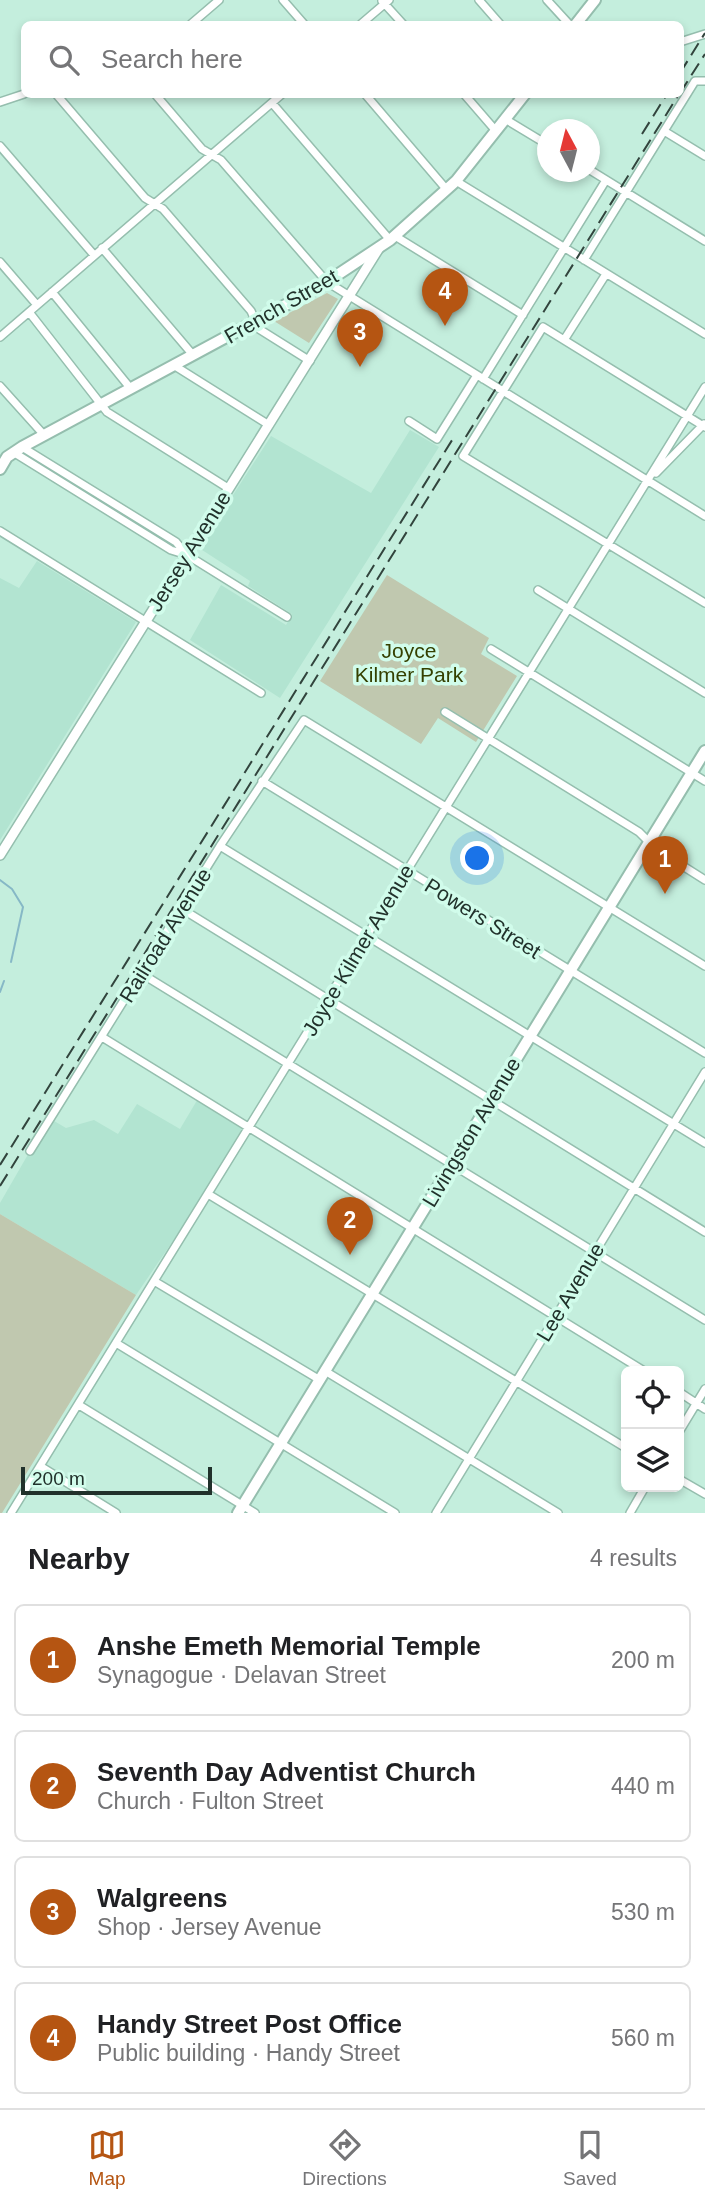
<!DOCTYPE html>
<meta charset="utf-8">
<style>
:root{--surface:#fff;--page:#f6f6f6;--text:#202124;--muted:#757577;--line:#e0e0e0;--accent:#b55512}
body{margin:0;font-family:Helvetica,sans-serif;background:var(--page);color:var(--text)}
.controls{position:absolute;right:21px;bottom:21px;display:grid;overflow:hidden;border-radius:10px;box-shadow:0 4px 10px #0003}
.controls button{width:63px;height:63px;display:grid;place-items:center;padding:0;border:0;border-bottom:2px solid var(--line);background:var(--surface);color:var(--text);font:35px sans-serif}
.compass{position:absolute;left:537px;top:119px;width:63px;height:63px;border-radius:50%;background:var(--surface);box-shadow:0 4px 10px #0003;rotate:353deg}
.scale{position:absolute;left:21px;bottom:18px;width:191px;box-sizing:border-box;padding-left:7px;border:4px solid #21312b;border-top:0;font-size:19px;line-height:24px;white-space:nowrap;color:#21312b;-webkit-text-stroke:5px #d1fceb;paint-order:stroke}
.you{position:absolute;left:478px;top:859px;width:24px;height:24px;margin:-18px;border:5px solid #fff;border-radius:50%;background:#1a73e8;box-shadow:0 0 0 10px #1a73e833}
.badge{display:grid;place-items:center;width:46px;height:46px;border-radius:50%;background:var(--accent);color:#fff;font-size:23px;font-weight:700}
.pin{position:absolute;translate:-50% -58px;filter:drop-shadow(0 2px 4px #0008)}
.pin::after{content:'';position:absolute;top:37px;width:24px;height:21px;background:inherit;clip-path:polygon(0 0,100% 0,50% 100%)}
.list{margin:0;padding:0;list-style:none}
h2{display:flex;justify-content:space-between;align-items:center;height:91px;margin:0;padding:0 28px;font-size:30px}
h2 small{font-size:23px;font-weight:400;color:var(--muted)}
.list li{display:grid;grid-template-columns:46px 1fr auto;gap:21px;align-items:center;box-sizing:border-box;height:112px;margin:0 14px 14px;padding:0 14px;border:2px solid var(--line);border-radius:10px}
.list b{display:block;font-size:26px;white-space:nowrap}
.list p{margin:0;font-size:23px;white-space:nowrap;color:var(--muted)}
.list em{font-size:23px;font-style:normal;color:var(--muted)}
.icon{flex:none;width:38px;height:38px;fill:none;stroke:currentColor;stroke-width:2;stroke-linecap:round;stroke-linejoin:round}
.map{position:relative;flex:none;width:705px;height:1513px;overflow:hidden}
.search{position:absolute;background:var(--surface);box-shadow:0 4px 10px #0003;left:21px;right:21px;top:21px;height:77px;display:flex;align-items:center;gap:18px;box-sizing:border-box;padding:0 24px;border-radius:10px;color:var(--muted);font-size:26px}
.sheet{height:595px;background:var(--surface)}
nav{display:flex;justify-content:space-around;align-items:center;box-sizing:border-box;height:98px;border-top:2px solid var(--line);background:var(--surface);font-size:19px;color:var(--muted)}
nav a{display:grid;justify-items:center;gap:4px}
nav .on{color:var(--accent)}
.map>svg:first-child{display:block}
</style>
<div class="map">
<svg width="705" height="1513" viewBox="0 0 705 1513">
<rect width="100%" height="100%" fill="#c4eedd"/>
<path fill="#b2e4d1" d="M410 430 439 447 280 698 190 640 221 585 286 625 292 614 248 586 250 581 199 548 271 436 371 493Z
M37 561 136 622 0 840V578L19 588Z
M199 1097 250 1128 136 1295 0 1214V1203L49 1118 66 1128 94 1120 118 1134 137 1104 180 1129Z"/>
<path fill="#c0c8af" d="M327 293 338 299 309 343 274 321Z
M387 575 489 638 481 654 517 676 476 742 438 718 421 744 320 681Z
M0 1214 136 1295 2 1513H0Z"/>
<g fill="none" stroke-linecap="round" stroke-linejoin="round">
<path stroke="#86b8c6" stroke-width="2" d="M0 880 12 889 23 907 11 962
M0 992 4 981"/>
<g stroke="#95beae" stroke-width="10">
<path id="minor" d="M283 0 304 24
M479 0 500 24
M547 0 569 24
M382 1 403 24
M191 24 219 0
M361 24 389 0
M680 42 705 34
M56 94 145 198 163 209 251 311 259 329 310 361
M155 94 202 149 221 160 327 282 705 516
M365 94 447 190
M464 94 496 131
M0 102 24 94
M272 103 390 240
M505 119 548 145
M664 131 705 156
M0 146 94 255
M590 170 705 241
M456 181 705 334
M395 236 523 315
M102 248 193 355
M584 260 695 81H705
M0 262 37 305
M52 292 131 389
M29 312 107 412 228 488
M0 337 282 94
M564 340 606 274
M175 366 269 425
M483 379 606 180
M0 386 44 435
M409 421 437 439 477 375
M705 427 543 327 463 456 705 603
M22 447 176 542 186 554
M13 452 171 550 187 555 287 617
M656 473 704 424
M0 531 261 693
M538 590 705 693
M491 649 705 781
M445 712 639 832 656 849 705 880
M262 781 705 1053
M220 846 705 1143
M182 909 705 1232
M142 974 705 1320
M102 1037 644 1371
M30 1151 220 846 304 720 705 966
M208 1194 626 1448
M154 1281 320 1380
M116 1343 395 1513
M325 1371 558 1513
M679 1392 705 1409
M79 1405 255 1513
M679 1432 705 1389
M40 1466 116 1513
M679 1479 705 1494
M11 1513 705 387
M436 1513 705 1072
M630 1513 645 1487"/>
</g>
<g stroke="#95beae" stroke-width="12">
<path id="tertiary" d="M0 855 379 248"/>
</g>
<g stroke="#95beae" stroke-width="14">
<path id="secondary" d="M576 24 595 0
M0 469 7 457 22 447 319 287 390 240 456 181 525 94
M238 1513 705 751"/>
</g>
<use href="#minor" stroke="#fff" stroke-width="7"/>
<use href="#tertiary" stroke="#fff" stroke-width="9"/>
<use href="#secondary" stroke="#fff" stroke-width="10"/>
<path stroke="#32443d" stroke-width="2" stroke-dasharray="14 7" stroke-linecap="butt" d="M680 73 705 33
M680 93 705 54
M642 134 667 94
M0 1165 454 437
M0 1186 679 94"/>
</g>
<g text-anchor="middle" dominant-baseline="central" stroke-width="7" stroke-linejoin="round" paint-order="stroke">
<g font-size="21" fill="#21312b" stroke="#d1fceb">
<text transform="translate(281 306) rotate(-30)">French Street</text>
<text transform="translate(189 551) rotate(-58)">Jersey Avenue</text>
<text transform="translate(483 918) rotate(32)">Powers Street</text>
<text transform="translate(165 935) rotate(-58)">Railroad Avenue</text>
<text transform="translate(358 950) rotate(-59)">Joyce Kilmer Avenue</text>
<text transform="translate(471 1132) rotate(-59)">Livingston Avenue</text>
<text transform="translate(570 1292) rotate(-59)">Lee Avenue</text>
</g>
<g font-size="21" fill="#344000" stroke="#d1fceb">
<text x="409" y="650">Joyce<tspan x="409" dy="24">Kilmer Park</tspan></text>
</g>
</g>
</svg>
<div class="controls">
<button><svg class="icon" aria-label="locate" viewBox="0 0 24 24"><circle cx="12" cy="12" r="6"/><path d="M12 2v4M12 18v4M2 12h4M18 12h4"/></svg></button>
<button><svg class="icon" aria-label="layers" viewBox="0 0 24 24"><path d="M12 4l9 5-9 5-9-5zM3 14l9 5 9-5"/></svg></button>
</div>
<svg class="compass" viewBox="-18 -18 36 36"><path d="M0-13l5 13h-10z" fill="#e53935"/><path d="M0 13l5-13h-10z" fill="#757577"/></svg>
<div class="scale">200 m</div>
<div class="you"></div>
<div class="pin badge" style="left:665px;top:894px">1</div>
<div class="pin badge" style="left:350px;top:1255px">2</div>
<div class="pin badge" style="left:360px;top:367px">3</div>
<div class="pin badge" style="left:445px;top:326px">4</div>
<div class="search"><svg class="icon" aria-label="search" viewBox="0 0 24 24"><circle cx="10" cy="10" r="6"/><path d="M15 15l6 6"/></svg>Search here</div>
</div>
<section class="sheet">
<h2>Nearby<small>4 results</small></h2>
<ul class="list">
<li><span class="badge">1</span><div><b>Anshe Emeth Memorial Temple</b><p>Synagogue · Delavan Street</p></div><em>200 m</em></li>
<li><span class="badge">2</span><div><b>Seventh Day Adventist Church</b><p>Church · Fulton Street</p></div><em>440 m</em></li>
<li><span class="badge">3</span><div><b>Walgreens</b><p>Shop · Jersey Avenue</p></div><em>530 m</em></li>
<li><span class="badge">4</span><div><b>Handy Street Post Office</b><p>Public building · Handy Street</p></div><em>560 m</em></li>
</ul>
</section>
<nav>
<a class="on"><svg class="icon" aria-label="map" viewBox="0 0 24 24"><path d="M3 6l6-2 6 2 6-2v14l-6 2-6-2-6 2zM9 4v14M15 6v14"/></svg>Map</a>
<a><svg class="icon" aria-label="directions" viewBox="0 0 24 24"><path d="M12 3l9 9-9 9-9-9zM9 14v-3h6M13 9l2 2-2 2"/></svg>Directions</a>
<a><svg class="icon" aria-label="saved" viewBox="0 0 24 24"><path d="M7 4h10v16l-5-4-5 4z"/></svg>Saved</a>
</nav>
